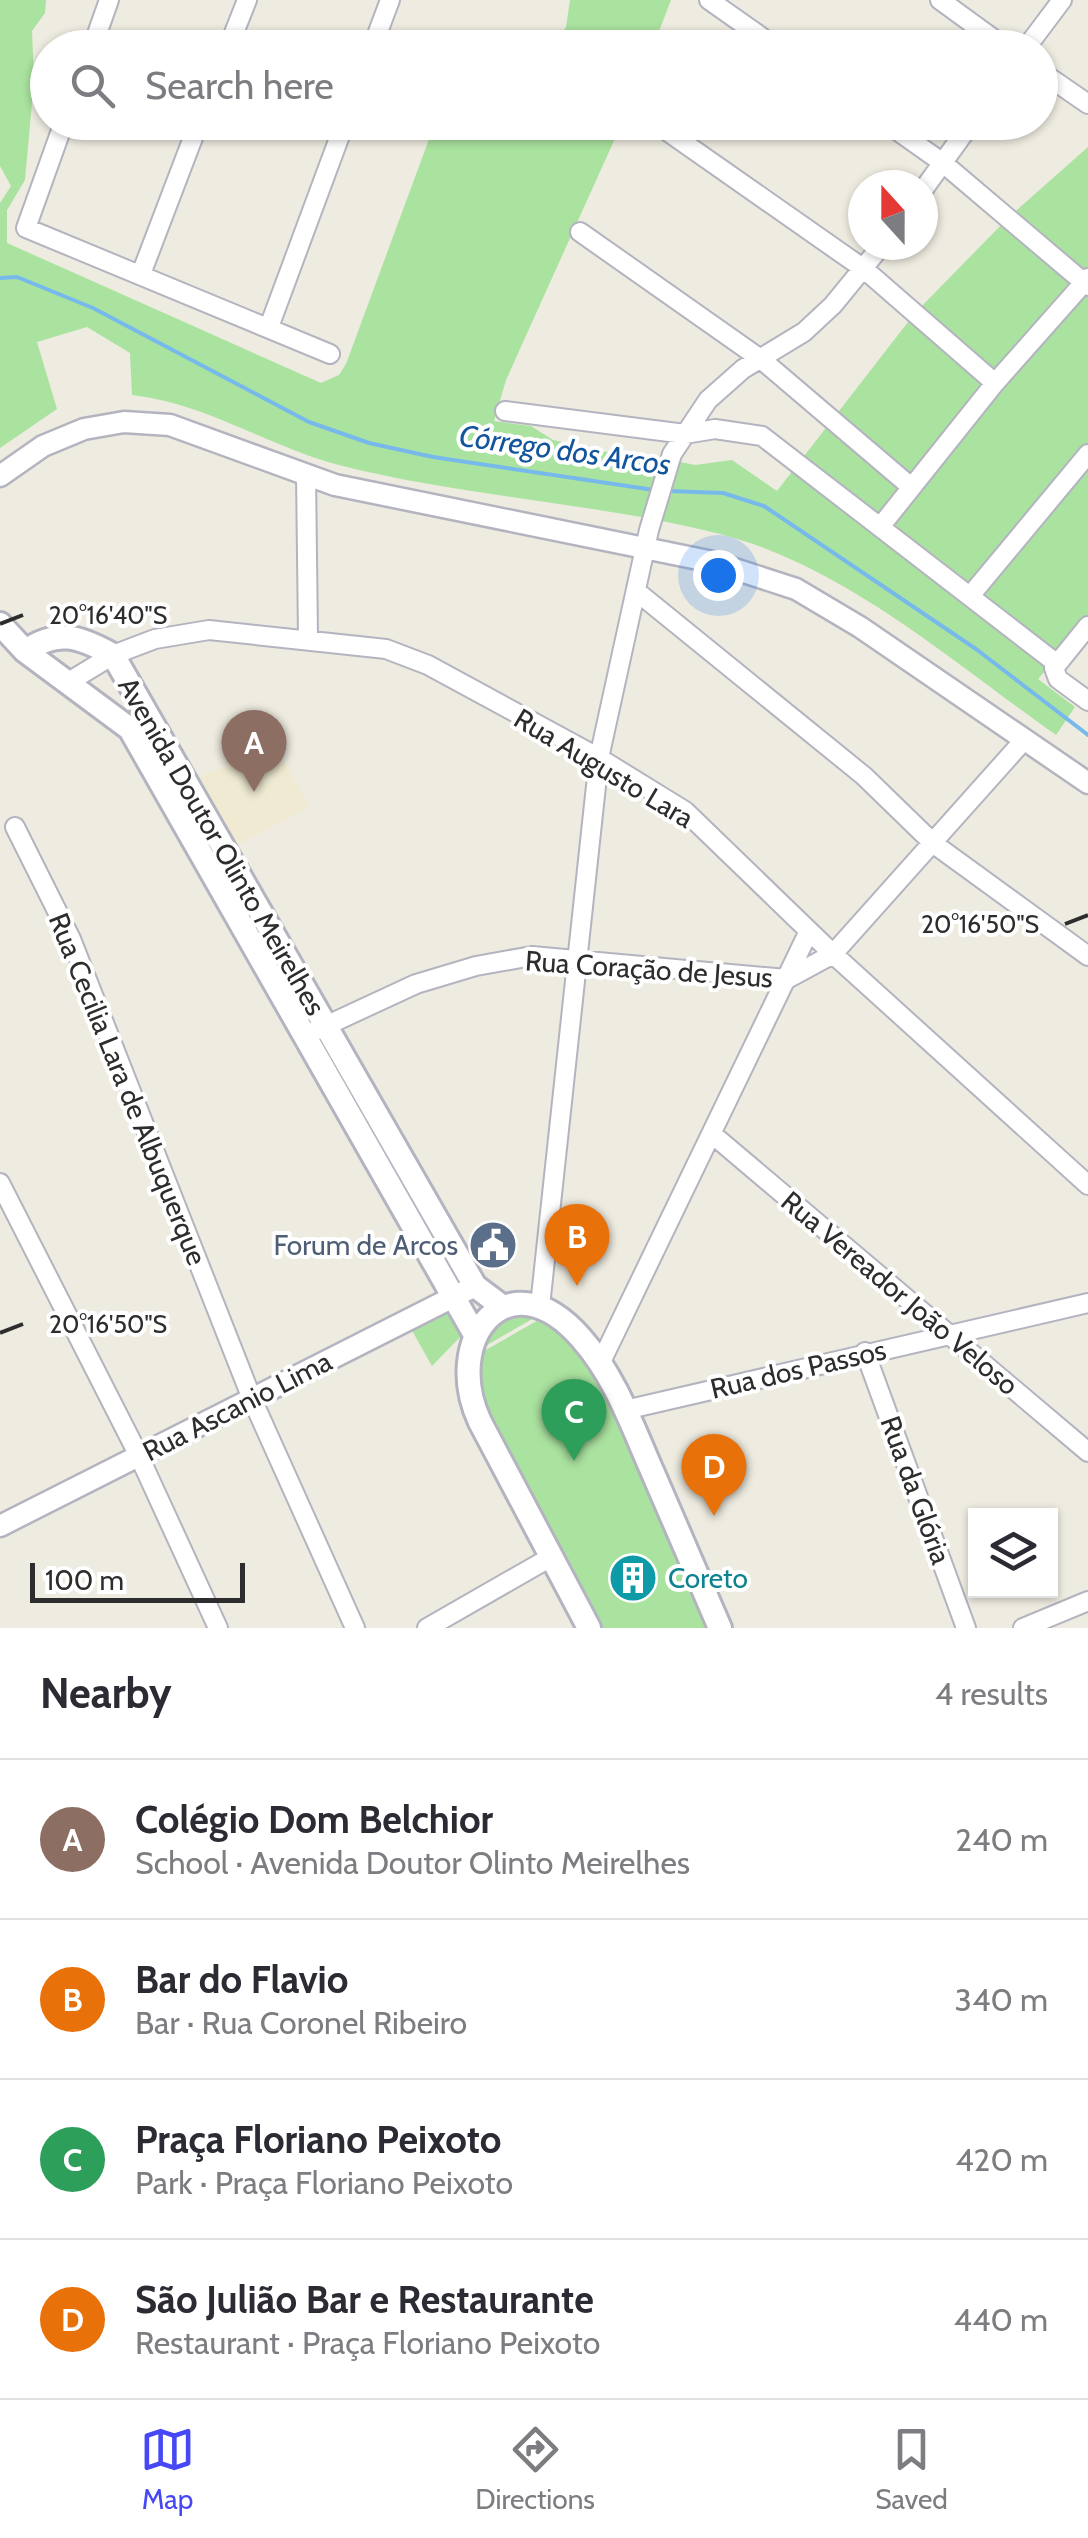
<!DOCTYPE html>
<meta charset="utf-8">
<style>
:root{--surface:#fff;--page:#f2f2f3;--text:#2b2b33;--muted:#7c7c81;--line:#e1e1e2;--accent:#4748f5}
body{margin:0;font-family:Cabin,sans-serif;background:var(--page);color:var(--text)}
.controls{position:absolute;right:30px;bottom:30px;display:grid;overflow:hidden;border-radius:0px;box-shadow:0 2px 8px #0004}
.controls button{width:90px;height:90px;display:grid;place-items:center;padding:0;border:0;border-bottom:2px solid var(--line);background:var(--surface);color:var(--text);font:50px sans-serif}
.compass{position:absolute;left:848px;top:170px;width:90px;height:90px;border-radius:50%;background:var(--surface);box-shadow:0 2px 8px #0004;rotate:339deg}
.scale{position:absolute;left:30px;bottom:25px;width:215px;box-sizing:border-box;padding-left:10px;border:5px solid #2d2d2d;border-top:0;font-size:28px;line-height:35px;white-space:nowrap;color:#2d2d2d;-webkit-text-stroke:8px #fff;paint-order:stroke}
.you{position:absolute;left:718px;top:575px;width:35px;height:35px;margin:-25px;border:8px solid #fff;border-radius:50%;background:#1a73e8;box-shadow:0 0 0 15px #1a73e833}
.badge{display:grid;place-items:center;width:65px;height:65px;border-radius:50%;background:var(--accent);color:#fff;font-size:32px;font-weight:700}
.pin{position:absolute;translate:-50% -82px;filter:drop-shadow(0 2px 5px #0008)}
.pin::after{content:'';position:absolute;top:52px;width:35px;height:30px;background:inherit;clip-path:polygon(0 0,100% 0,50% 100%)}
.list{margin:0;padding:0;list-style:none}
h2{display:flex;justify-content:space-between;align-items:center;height:130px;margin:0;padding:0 40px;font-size:42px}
h2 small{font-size:32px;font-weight:400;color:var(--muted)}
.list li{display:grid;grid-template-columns:65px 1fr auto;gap:30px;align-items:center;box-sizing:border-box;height:160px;padding:0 40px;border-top:2px solid var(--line)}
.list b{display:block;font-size:38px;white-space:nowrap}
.list p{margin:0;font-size:32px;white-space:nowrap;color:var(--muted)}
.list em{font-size:32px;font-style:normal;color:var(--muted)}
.icon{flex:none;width:55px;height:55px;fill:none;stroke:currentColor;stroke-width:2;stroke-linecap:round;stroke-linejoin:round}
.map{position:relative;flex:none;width:1088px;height:1628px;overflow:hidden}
.search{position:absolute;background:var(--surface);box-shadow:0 2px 8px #0004;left:30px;right:30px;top:30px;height:110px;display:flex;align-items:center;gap:25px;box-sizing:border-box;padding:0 35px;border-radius:55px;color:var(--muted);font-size:38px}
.sheet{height:770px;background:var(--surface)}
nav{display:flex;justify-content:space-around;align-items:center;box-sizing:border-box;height:140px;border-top:2px solid var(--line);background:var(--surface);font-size:28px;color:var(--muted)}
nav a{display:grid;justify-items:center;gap:5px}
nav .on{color:var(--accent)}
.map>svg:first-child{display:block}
</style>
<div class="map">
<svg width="1088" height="1628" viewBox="0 0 1088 1628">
<rect width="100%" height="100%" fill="#eeebe0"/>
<path fill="#efead1" d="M276 747 310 807 235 846 199 777Z"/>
<path fill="#aae29f" d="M0 0H46L45 13 32 31 34 81 25 180 7 210V243L321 383 339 375 346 364 435 123H622L506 380 494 421 531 426 553 440 615 454H642L695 465 732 460 777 491 915 313 1009 217 1088 147V622L1038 679 1075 707 1056 735C952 662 845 566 720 534 595 502 463 497 339 465 267 446 208 404 132 395L130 353 87 327 37 342 57 409 0 448V203L11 186 0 166Z
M570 0H671L653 47H554L566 27Z
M449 1305 465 1332 432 1366 410 1327Z
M504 1309 546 1311 470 1355Z
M549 1314 584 1343 718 1628H590L481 1422 470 1359Z"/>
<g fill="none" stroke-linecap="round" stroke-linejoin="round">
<path stroke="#78b9ec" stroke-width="4" d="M0 278 17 277 93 308 309 422 369 443 433 457 654 490
M668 491 723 493 764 506 976 649 1088 735"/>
<g stroke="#b4b4c0" stroke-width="22">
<path id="minor" d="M709 0 777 48
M940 0 1006 48
M92 48 109 0
M228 48 247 0
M372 48 390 0
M1026 48 1062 0
M1040 71 1088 104
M64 122 26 228 330 354
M654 122 864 269 995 383
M885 122 943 163 1088 286
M923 190 972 122
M580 232 762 360 910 486
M141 274 199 122
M269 327 345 122
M505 411 685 434 715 429 762 436 1056 663
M306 474 308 637
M880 527 995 383 1088 278
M636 591 864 776 934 844 1088 956
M970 596 1088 454
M1088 626 1054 668 1058 679 1088 701
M67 683 113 655 155 639 209 630 386 649 428 665 599 758 685 811 833 954 1088 1185
M15 827 71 939 252 1399 355 1628
M306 1035 416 984 476 966 532 956 787 979 833 954 1025 739
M712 1134 1088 1452
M0 1183 139 1456 218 1628
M540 1306 599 758 649 530 672 454 708 400 743 369 804 332 833 305 882 245
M865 1352 966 1628
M600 1364 809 931
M625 1410 1088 1303
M427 1628 551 1557
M1023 1628 1088 1601"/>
</g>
<g stroke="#b4b4c0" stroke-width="25">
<path id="tertiary" d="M0 476 43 446 84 429 124 422 170 425 335 485 713 562 796 589 860 627 1088 783
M0 1526 475 1286"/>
</g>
<g stroke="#b4b4c0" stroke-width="28">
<path id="secondary" d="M0 624 25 651 130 729 474 1333
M25 651C58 629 79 636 113 655L475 1286 503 1307
M589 1628 480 1422C441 1339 508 1255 581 1338 615 1376 633 1428 653 1473 675 1525 698 1576 720 1628"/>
</g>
<use href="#minor" stroke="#fff" stroke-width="18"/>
<use href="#tertiary" stroke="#fff" stroke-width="20"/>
<use href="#secondary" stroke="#fff" stroke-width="22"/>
</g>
<path fill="none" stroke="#2d2d2d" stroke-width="4" d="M0 624 23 615M1065 924 1088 915M0 1333 23 1324"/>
<defs>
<g id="civic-disc" transform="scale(2.5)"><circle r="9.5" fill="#5c6f8a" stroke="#fff"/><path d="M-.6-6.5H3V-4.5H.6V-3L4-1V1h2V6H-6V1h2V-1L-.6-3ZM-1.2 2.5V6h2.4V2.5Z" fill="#fff"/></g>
<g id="building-disc" transform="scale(2.5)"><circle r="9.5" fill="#0f9aa8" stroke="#fff"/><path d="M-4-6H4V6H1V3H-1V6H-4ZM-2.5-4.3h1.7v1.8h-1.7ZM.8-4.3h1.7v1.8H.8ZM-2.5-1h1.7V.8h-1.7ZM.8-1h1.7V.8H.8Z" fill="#fff"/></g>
</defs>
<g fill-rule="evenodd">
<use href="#civic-disc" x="493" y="1245"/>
<use href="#building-disc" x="633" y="1578"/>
</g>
<g text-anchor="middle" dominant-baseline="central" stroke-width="8" stroke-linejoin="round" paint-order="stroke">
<g font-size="28" fill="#2d2d2d" stroke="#fff">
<text transform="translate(604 768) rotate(31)">Rua Augusto Lara</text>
<text transform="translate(222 846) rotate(60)">Avenida Doutor Olinto Meirelhes</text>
<text transform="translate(649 969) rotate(4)">Rua Coração de Jesus</text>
<text transform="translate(128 1089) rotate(68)">Rua Cecilia Lara de Albuquerque</text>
<text transform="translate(900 1293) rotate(40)">Rua Vereador João Veloso</text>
<text transform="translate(798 1369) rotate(-13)">Rua dos Passos</text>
<text transform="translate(237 1406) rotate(-27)">Rua Ascanio Lima</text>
<text transform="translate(916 1490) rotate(70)">Rua da Glória</text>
</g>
<g font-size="28" fill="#4e5e75" stroke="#fff" text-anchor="end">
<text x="458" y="1245">Forum de Arcos</text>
</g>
<g font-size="28" fill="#0d838f" stroke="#fff" text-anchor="start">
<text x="668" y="1578">Coreto</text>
</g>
<g font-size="30" font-style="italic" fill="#12559d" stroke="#fff">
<text transform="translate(565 450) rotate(8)">Córrego dos Arcos</text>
</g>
</g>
<g font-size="25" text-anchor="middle" fill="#2d2d2d" stroke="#fff" stroke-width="8" stroke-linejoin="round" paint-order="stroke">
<text x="108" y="624">20°16'40"S</text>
<text x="980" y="933">20°16'50"S</text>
<text x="108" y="1333">20°16'50"S</text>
</g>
</svg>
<div class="controls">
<button><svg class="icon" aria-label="layers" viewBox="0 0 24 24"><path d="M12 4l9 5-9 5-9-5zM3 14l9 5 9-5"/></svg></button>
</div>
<svg class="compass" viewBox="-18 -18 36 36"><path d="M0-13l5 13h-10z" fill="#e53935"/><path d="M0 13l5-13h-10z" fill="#7c7c81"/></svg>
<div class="scale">100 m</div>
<div class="you"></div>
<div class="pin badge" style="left:254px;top:792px;background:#8d6e63">A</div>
<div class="pin badge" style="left:577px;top:1286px;background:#e8710a">B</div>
<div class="pin badge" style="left:574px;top:1461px;background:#2e9e5b">C</div>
<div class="pin badge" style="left:714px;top:1516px;background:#e8710a">D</div>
<div class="search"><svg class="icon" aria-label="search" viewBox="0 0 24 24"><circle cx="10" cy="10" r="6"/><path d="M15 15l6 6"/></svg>Search here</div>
</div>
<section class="sheet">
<h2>Nearby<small>4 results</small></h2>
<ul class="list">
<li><span class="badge" style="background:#8d6e63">A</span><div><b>Colégio Dom Belchior</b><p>School · Avenida Doutor Olinto Meirelhes</p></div><em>240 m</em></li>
<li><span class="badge" style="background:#e8710a">B</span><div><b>Bar do Flavio</b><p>Bar · Rua Coronel Ribeiro</p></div><em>340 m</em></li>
<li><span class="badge" style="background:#2e9e5b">C</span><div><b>Praça Floriano Peixoto</b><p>Park · Praça Floriano Peixoto</p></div><em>420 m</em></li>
<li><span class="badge" style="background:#e8710a">D</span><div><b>São Julião Bar e Restaurante</b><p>Restaurant · Praça Floriano Peixoto</p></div><em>440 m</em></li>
</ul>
</section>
<nav>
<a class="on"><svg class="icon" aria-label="map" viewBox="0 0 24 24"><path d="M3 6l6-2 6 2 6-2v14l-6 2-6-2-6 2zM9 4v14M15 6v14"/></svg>Map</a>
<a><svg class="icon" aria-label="directions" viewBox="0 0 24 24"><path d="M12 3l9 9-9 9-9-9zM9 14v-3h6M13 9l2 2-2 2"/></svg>Directions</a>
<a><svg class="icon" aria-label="saved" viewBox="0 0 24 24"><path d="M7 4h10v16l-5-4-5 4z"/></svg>Saved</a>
</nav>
